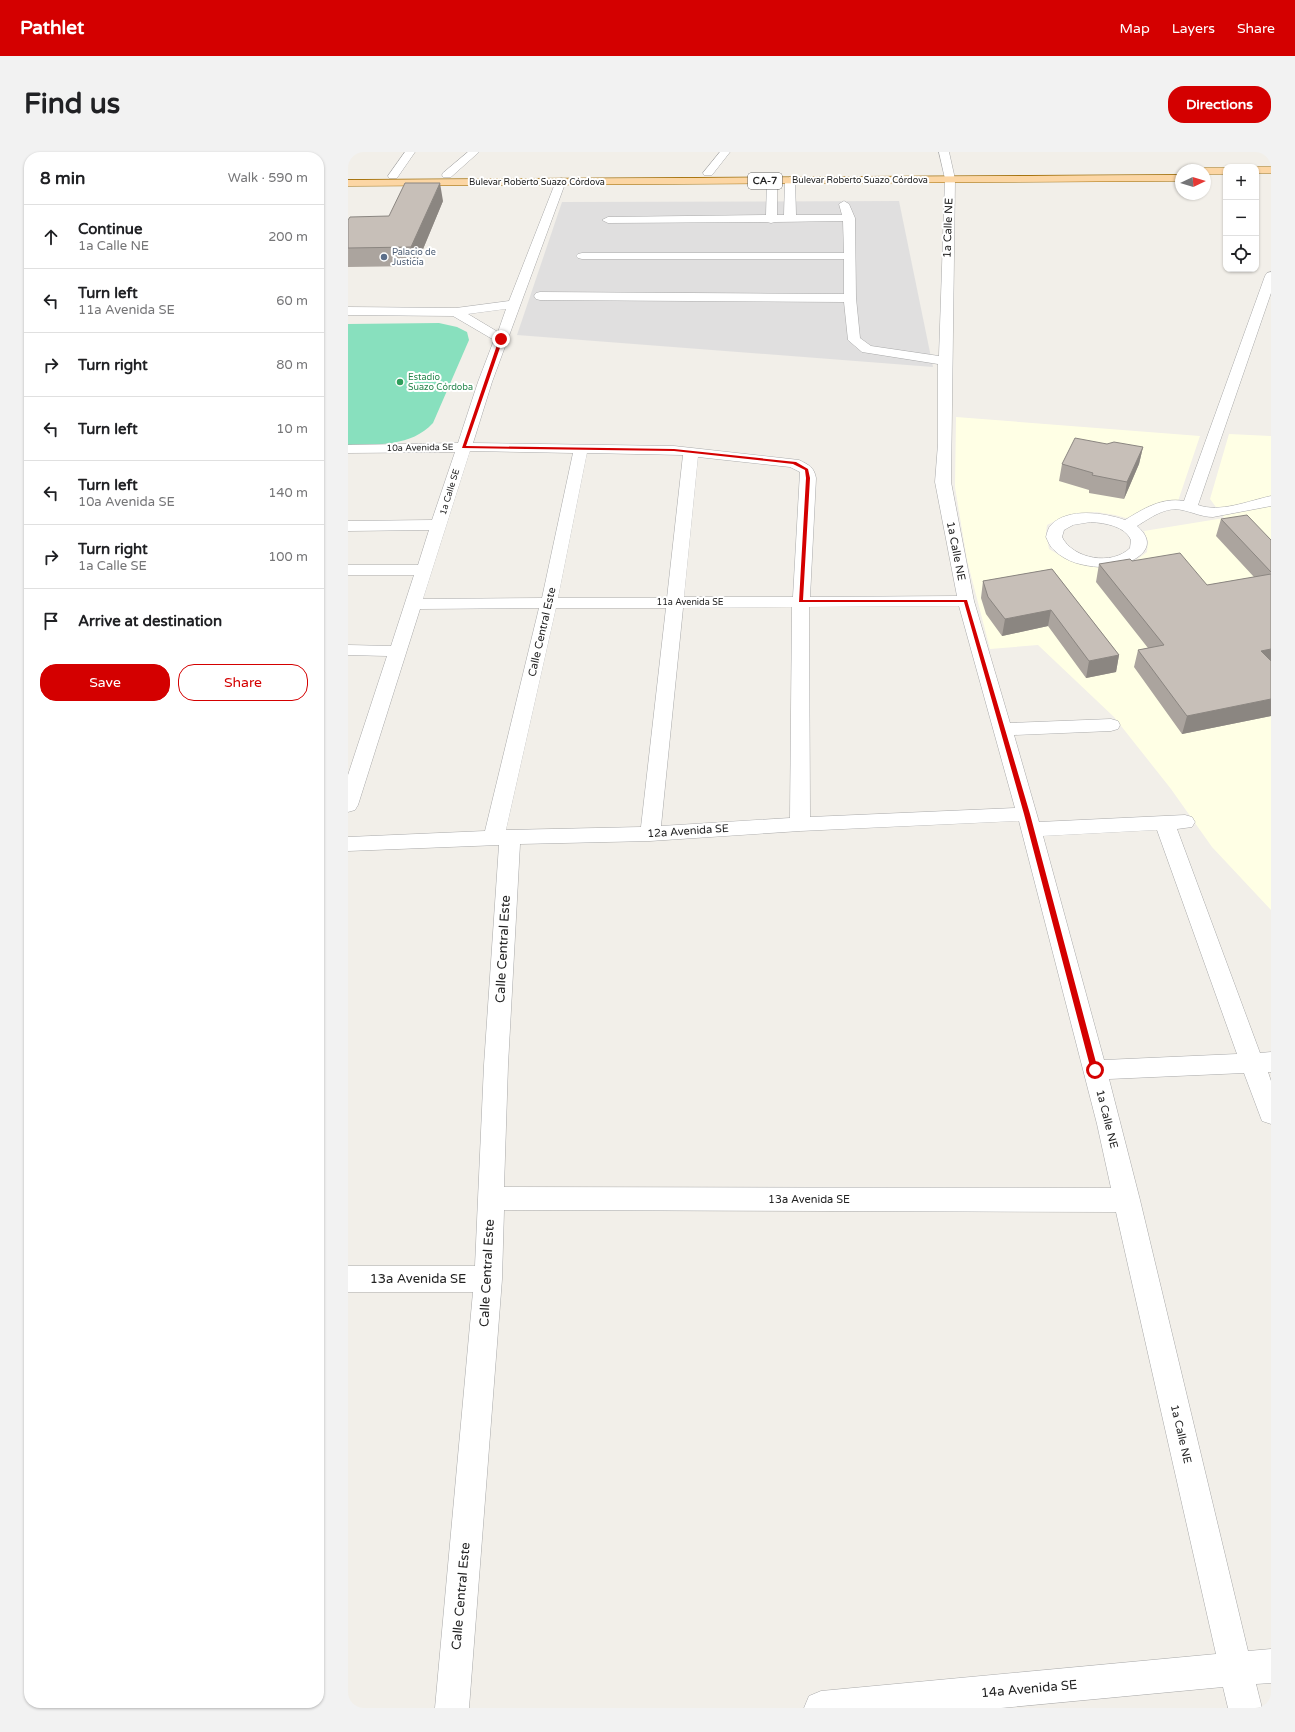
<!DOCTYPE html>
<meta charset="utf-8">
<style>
:root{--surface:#fff;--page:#f2f2f2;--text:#202124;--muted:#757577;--line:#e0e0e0;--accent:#d40000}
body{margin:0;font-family:"Varela Round",sans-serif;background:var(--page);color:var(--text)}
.controls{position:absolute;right:12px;top:12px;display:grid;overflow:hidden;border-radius:8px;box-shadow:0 1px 3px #0004}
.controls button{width:36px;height:36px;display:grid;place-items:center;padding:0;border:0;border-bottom:1px solid var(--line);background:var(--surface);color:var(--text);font:20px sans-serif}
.compass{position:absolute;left:827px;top:12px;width:36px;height:36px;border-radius:50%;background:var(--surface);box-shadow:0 1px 3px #0004;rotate:86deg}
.stop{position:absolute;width:12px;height:12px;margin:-9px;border:3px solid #d40000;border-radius:50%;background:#fff}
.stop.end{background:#d40000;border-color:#fff;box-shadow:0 1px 4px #0008}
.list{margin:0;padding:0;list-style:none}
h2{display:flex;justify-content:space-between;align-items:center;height:52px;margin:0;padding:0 16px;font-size:17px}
h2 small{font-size:13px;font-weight:400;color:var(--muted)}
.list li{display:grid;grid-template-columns:26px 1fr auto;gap:12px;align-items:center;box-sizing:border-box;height:64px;padding:0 16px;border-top:1px solid var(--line)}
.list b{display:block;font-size:15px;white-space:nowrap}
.list p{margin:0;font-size:13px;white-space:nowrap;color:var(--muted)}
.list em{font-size:13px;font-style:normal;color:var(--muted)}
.actions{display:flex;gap:8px;padding:12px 16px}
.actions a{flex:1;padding:9px 0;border:1px solid var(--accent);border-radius:16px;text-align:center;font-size:14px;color:var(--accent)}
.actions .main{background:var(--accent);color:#fff}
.icon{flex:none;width:22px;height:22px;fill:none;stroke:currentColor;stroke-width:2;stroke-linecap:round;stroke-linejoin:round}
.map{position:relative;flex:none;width:923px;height:1556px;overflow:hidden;border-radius:16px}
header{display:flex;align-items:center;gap:24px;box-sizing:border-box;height:56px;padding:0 20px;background:var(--accent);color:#fff}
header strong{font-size:19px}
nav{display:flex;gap:22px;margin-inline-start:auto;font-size:14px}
.intro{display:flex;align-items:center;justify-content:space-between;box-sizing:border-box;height:96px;padding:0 24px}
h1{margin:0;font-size:28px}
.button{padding:10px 18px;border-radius:16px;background:var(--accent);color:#fff;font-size:14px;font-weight:700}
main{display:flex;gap:24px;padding:0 24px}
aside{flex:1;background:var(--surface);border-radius:16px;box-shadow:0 1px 3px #0004}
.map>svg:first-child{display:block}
</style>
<header>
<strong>Pathlet</strong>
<nav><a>Map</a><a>Layers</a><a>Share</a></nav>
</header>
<div class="intro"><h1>Find us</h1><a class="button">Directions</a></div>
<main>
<aside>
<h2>8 min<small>Walk · 590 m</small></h2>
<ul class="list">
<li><svg class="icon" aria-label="ahead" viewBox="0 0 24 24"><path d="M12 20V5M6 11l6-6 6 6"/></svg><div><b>Continue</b><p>1a Calle NE</p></div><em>200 m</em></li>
<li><svg class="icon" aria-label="left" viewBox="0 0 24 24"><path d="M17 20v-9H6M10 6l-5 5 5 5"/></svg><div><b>Turn left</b><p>11a Avenida SE</p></div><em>60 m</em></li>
<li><svg class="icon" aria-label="right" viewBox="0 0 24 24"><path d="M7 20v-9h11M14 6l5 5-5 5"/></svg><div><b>Turn right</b></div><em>80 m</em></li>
<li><svg class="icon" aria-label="left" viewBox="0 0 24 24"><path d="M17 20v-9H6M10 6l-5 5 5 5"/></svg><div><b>Turn left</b></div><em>10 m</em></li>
<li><svg class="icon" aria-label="left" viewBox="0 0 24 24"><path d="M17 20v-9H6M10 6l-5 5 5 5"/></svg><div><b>Turn left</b><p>10a Avenida SE</p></div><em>140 m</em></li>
<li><svg class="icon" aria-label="right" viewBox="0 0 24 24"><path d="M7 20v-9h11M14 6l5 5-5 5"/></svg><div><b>Turn right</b><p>1a Calle SE</p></div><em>100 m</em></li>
<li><svg class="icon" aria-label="arrive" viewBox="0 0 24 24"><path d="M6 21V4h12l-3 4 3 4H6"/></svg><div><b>Arrive at destination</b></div></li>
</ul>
<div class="actions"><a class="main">Save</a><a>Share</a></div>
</aside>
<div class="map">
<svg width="923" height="1556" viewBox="0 0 923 1556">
<rect width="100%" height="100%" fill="#f2efe9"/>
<path fill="#e0dfdf" d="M551 49 585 215 169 183 214 50Z"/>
<path fill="#ffffe5" d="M608 265 852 284 828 355 778 366 767 363 748 360 731 361 713 366 699 373 698 381 701 397 720 408 744 415 764 414 787 409 799 400 800 389 796 379 876 366 862 347 881 282 923 284V758L864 695 823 637 766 565 690 493 642 497 619 408 607 335Z"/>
<path fill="#88e0be" d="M91 171 109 175 119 180 121 188 85 271C63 295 30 292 0 293V172Z"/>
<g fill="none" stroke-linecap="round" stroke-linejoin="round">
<g stroke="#a9a9a9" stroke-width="1">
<path id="minor" d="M57 0H67L49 26H41L40 24Z
M120 0H131L103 25H95L94 23 95 21Z
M372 0H382L364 23H356L355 21Z
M591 0H601L607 27 603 330 626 449 662 571 763 567 770 569 772 573 770 577 763 579 666 583 691 670 837 663 844 665 847 670 844 675 829 677 912 901 923 900V920H920L923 929V972L914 969 896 921 761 927 792 1048 900 1499 923 1497V1531L908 1532 914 1556H880L875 1535 653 1556H456L461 1544 473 1539 868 1502 768 1060 156 1058 154 1127 121 1556H87L125 1140H0V1114H127L136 913 151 693 0 699V685L137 679 191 456 72 457 10 653 7 658 0 660V623L39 504 0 503V493L43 494 66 423H0V413H70L81 378 0 379V369L84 368 107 300 0 301V293L110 291 130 230 146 188 105 164 0 163V155L108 156 161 149 208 29 213 26 217 27 218 29 144 230 125 291 326 294 451 308C461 313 466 315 468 326L462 445 609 444 587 330 590 292V212L514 200 500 188 496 150 192 148 188 147 186 144 188 141 192 140 496 142V107H234L230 106 228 104 230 102 234 101H496L495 69 427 70 423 71 419 70 260 71 254 68 260 65 418 63 419 29 424 26 429 29V63H436L437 28 442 25 447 28 448 63H494L491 52 496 49 501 52 507 66 508 146 512 186 523 194 591 204 597 27ZM158 157 150 180 120 162ZM122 299 225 301 194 446 75 447ZM239 301 335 303 319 446H210ZM350 305 442 315 452 320 445 445H336ZM611 454 667 656 462 665 461 455ZM444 455 442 666 313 674 335 456ZM208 456H318L293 675 158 678ZM671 669 749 972 763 1036 156 1035 160 913 172 692 302 689 452 679ZM809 678 889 902 756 908 695 684Z
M923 120V141L850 353C872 361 900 349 923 344V354L865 365C854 365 844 360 834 358 818 354 802 366 789 374 819 400 774 417 752 415 735 414 718 410 706 398 702 395 700 389 698 385 699 381 700 376 703 373 720 355 757 361 777 368 795 357 814 345 836 349L917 124 919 121ZM743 370C757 371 777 374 783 388L782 396C764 414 725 407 714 385L716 378 725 373Z"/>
</g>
<g stroke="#a06b00" stroke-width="1">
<path id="major" d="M908 15H923V21H908Z
M857 16H878V22H857V18H853Z
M833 23V29L0 34V28Z"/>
</g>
<use href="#minor" fill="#fff" fill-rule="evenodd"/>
<use href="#major" fill="#fcd6a4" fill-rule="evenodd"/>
</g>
<path fill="#aba49e" d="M95 49 68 114 0 115V68L41 64Z
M759 292 795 295 791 312 776 347 741 341V338L711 329 714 312Z
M873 367 923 388V564L834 582 786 515 790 498 800 496 748 430 751 412 784 409 859 433 906 425 868 384Z
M704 417 771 503 768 520 738 526 700 474 654 484 638 462 633 446 635 429Z"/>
<path fill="#8b8681" d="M92 31 95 49 68 114 63 95Z
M795 295 791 312 776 347 779 330Z
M703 458 700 474 654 484 657 467Z
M923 497V513L913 499Z
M771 503 768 520 738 526 741 509Z
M923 547V564L834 582 839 564Z"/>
<path fill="#c7bfb8" stroke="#8b8681" d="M57 31H92L63 95 0 96V68L2 65 41 64Z
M727 286 759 292 766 290 795 295 779 330 744 323 745 321 714 312Z
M899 363 923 388V420L873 367Z
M832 401 859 433 923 422V497L913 499 923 509V547L839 564 790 498 816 493 751 412 782 407 784 409Z
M704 417 771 503 741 509 703 458 657 467 640 445 635 429Z"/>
<path fill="#d40000" d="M153 186 155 187 118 294 326 297 448 310 460 317 462 326 455 448H619L682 662 750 918 749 920 747 921 743 918 676 662 616 450H451L458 326 457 318 445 312 326 299 114 296 151 187Z"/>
<circle fill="#5c6f8a" stroke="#fff" stroke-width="1.5" cx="36" cy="105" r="4"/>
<circle fill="#2e9e5b" stroke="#fff" stroke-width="1.5" cx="52" cy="230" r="4"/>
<g text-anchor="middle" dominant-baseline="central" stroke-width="4" stroke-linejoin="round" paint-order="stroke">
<g font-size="9" fill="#222" stroke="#fff">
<text x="512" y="28">Bulevar Roberto Suazo Córdova</text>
<text x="189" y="30">Bulevar Roberto Suazo Córdova</text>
<text transform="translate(72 296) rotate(-1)">10a Avenida SE</text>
<text transform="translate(102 340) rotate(-73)">1a Calle SE</text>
<text x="342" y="450">11a Avenida SE</text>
</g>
<g font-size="9" fill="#4e5e75" stroke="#fff" text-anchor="start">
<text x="44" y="100">Palacio de<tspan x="44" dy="10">Justicia</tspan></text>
</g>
<g font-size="9" fill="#27864d" stroke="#fff" text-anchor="start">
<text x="60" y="225">Estadio<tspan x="60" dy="10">Suazo Córdoba</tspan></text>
</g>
<rect fill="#fff" stroke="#646464" stroke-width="1" x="400" y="21" width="34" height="16" rx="3"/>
<g font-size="10" font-weight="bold" fill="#222">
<text x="417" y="29">CA-7</text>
</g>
<g font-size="11" fill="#222" stroke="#fff">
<text transform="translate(600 76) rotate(-88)">1a Calle NE</text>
<text transform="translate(608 399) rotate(79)">1a Calle NE</text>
<text transform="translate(194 480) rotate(-77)">Calle Central Este</text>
<text transform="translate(340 679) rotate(-4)">12a Avenida SE</text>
<text transform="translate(759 967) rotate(76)">1a Calle NE</text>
<text x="461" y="1047">13a Avenida SE</text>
<text transform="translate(833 1282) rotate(77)">1a Calle NE</text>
</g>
<g font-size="13" fill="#222" stroke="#fff">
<text transform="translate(155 797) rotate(-87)">Calle Central Este</text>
<text transform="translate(139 1121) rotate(-87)">Calle Central Este</text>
<text x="70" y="1127">13a Avenida SE</text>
<text transform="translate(113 1444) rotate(-85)">Calle Central Este</text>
<text transform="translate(681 1537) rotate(-5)">14a Avenida SE</text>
</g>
</g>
</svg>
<div class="controls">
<button>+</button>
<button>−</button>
<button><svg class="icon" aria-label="locate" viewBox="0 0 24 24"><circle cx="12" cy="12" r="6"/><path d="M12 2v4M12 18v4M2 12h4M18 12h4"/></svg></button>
</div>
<svg class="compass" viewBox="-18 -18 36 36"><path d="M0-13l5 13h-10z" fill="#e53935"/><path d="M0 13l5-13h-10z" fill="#757577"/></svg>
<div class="stop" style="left:747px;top:918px"></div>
<div class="stop end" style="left:153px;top:187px"></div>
</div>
</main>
